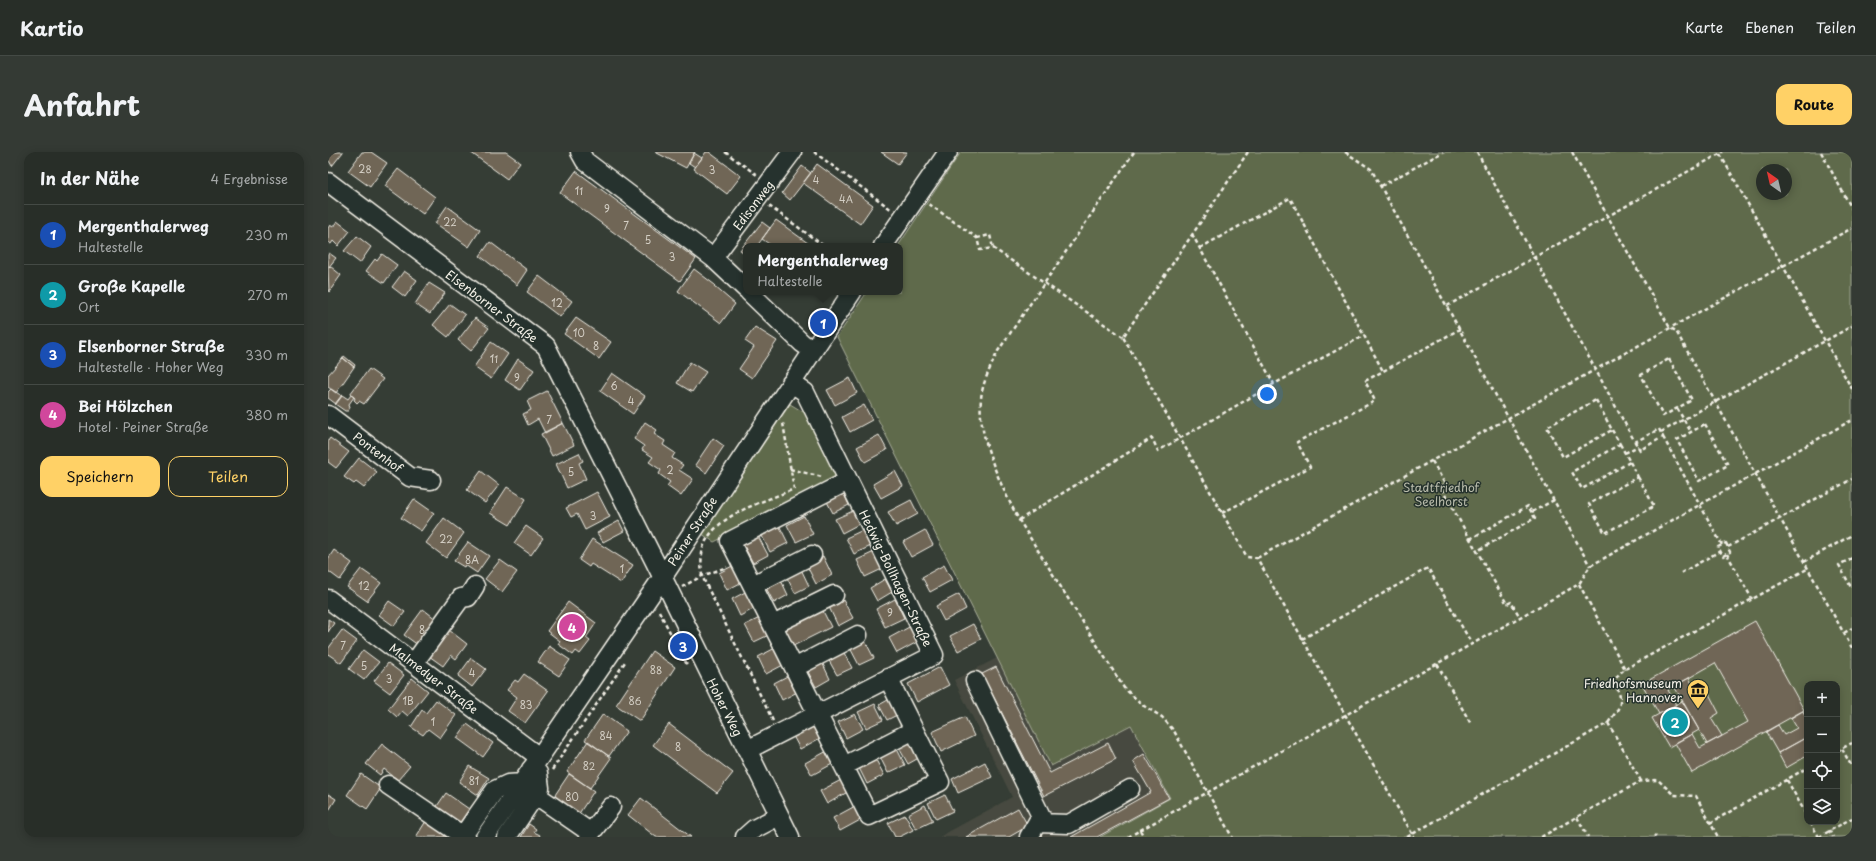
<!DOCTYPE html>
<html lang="de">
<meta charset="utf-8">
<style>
:root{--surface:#282e28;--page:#343a34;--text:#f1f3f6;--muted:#a5a8a8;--line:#444a45;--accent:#ffd166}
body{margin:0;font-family:"Playpen Sans",sans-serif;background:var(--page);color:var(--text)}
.controls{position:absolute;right:12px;bottom:12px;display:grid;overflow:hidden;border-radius:8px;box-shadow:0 2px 10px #0003}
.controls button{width:36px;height:36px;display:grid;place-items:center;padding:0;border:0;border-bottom:1px solid var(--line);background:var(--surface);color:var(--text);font:20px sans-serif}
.compass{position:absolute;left:1428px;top:12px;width:36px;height:36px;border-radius:50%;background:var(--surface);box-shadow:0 2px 10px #0003;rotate:326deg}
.you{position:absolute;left:939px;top:242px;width:14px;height:14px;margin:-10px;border:3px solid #fff;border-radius:50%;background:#1a73e8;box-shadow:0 0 0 6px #1a73e833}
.badge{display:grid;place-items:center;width:26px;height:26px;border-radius:50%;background:var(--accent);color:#fff;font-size:13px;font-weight:700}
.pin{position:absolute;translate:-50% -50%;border:2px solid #fff;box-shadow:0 1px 4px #0006}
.popup{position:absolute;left:415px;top:91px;width:160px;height:52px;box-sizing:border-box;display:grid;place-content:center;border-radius:8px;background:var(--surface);filter:drop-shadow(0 1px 3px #0005);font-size:13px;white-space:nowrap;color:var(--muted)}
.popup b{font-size:15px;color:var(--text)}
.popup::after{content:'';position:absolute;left:50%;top:100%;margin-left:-8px;border:8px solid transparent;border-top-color:var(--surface)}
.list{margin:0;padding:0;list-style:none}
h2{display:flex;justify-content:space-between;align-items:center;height:52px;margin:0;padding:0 16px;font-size:17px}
h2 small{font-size:13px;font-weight:400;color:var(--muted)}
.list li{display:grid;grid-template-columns:26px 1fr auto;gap:12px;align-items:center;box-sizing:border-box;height:60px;padding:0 16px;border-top:1px solid var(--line)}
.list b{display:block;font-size:15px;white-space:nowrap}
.list p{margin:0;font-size:13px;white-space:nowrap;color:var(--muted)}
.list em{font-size:13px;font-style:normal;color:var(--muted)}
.actions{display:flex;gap:8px;padding:12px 16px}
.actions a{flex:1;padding:9px 0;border:1px solid var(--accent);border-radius:12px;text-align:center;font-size:14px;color:var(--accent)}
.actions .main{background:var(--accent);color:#111}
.icon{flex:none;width:22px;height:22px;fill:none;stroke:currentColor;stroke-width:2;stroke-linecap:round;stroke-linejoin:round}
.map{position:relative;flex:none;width:1524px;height:685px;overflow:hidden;border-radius:12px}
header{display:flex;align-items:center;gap:24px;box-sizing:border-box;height:56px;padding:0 20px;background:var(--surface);border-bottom:1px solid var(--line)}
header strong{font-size:19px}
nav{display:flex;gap:22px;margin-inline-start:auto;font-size:14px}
.intro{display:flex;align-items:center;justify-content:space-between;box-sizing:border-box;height:96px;padding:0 24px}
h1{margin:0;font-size:28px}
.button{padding:10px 18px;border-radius:12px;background:var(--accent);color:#111;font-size:14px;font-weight:700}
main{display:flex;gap:24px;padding:0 24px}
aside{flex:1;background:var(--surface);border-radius:12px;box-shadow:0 2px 10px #0003}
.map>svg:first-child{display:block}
</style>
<header>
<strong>Kartio</strong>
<nav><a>Karte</a><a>Ebenen</a><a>Teilen</a></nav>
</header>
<div class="intro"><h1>Anfahrt</h1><a class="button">Route</a></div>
<main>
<aside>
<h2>In der Nähe<small>4 Ergebnisse</small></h2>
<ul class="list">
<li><span class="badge" style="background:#1a4fb4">1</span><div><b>Mergenthalerweg</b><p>Haltestelle</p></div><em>230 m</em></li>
<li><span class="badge" style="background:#0f9aa8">2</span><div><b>Große Kapelle</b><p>Ort</p></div><em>270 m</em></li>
<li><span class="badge" style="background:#1a4fb4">3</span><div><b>Elsenborner Straße</b><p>Haltestelle · Hoher Weg</p></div><em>330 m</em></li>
<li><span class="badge" style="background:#d1479c">4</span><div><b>Bei Hölzchen</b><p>Hotel · Peiner Straße</p></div><em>380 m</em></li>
</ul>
<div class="actions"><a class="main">Speichern</a><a>Teilen</a></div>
</aside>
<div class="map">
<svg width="1524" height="685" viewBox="0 0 1524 685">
<rect width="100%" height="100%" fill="#353d35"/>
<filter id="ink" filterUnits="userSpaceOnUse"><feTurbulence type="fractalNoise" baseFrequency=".025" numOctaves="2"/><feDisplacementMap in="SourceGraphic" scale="8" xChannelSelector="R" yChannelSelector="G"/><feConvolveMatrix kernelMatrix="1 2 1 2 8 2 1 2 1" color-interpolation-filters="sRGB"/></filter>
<g filter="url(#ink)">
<path fill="#46493f" d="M669 506 723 614 803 573 842 646 772 685H611L684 645 626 528Z"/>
<path fill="#5f6b4c" stroke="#aaae9a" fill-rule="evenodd" d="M633 0H1524V685H772L842 646 803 573 723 614 509 185 539 140H572V94H570ZM1434 18H1458V42H1434ZM1479 532H1509V670H1479Z
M462 252 477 261 510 329 386 390 374 382Z"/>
<path fill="#6f6657" stroke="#f4f1e8" d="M0 0H15L4 14 0 7Z
M34 0H43L59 11 42 35 20 19Z
M142 0H178L192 10 179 27Z
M327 0H367L358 16Z
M378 0H381L413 24 399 42 366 17Z
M553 0H579L570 12Z
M366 1 374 6 367 15 361 11Z
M489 12 545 53 532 72 475 31Z
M474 14 483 21 462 48 454 41Z
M70 17 107 45 95 62 57 34Z
M248 19 368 107 352 129 232 41Z
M119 54 152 78 141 95 107 71Z
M448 68 484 94H444L434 87Z
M9 69 22 79 10 94 5 89 3 92 0 90V76L2 73 5 75Z
M434 70 442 76 429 94H418V102L412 98Z
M29 84 43 95 32 111 16 99Z
M162 90 199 118 189 133 152 104Z
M1 101 8 106 0 116V103Z
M54 102 69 113 56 131 38 119 47 107 49 109Z
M2 114 13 123 1 140 0 116Z
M366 117 387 133 386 134 407 152 393 171 350 139Z
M76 119 89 128 77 145 64 135Z
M211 124 244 149 232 165 199 140Z
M101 131 117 141 102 162 87 152Z
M122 152 137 163 120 185 105 173Z
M147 166 161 176 143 199 130 188Z
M248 166 283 190 271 207 236 182Z
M427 175 449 189 424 226 411 217 426 195 417 189Z
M163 190 180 202 163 227 146 215Z
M16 204 27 213 26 215 15 206Z
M15 206 26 215 8 241 0 235V223Z
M190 207 206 218 192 238 177 228Z
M362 210 378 220 364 240 349 231Z
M41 217 55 227 36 252 31 249 29 251 26 248 27 246 22 242Z
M284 221 317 244 305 262 272 239Z
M522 226 529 241 507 253 499 238Z
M3 237 14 244 8 252 0 246V240Z
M219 239 235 271 217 281 210 267 200 273 195 262 203 258 199 249Z
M14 243 20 247 23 243 26 245 21 252 22 255 20 259H17L7 252Z
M536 253 544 268 522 280 514 265Z
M317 270 329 278 326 282 337 289 335 293 347 301 344 306 355 313 351 318 365 327 353 344 339 334 342 330 331 322 333 318 321 310 325 305 314 298 316 294 306 287Z
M235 271 246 293 224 304 213 282Z
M551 283 559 298 537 310 529 295Z
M2 286 21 300 8 316 0 310V289Z
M385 286 396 294 378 321 367 313Z
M251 301 255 309 251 311 258 327 239 336 228 312Z
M31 306 49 320 36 336 28 330 26 332 16 325Z
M153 319 171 333 157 351 139 338Z
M567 319 575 334 553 346 545 332Z
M179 335 198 347 182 373 162 361Z
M514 338 521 353 505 361 497 346Z
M269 340 282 365 257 378 249 362 243 365 238 356Z
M86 347 106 361 93 379 73 366Z
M583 348 590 362 568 374 560 360Z
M525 359 531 372 514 381 507 367Z
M476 364 485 382 468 390 459 373Z
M116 366 136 381 118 406 98 391Z
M291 369 296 379 275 390 269 381Z
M451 373 460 391 442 400 433 382Z
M198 374 215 386 203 403 186 391Z
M535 378 543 394 526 402 518 386Z
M597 378 605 393 583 405 575 390Z
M430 384 440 403 425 411 415 392Z
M264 387 305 413 293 431 263 412 261 415 251 408Z
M140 390 161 404 149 421 137 413 136 415 126 409Z
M6 398 24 411 12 428 0 419V407Z
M546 400 554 417 537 425 529 408Z
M495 404 504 423 488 432 478 412Z
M172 408 189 420 174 440 157 427Z
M410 411 418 428 399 438 391 421Z
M616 413 624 428 602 440 594 425Z
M472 415 481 434 467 441 457 422Z
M33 417 53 431 39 449 19 435Z
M451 424 460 443 446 451 436 432Z
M557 427 564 440 549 449 542 436Z
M423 437 431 454 412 464 404 447Z
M631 442 638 457 616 469 608 454Z
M567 447 576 466 557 475 548 457Z
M515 448 525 466 510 474 501 455Z
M61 449 77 460 66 474 51 463Z
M240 450 268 471 258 486 262 489 252 502 248 499 245 503 230 492 232 489 219 479Z
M493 455 503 475 465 494 455 474Z
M95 457 113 471 94 496 76 483Z
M436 464 445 481 426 490 417 473Z
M0 467 6 471 0 480Z
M1427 469 1476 558 1364 621 1347 591 1364 582 1372 596 1420 570 1387 511 1340 538 1348 553 1331 562 1314 532Z
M645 472 653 487 630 499 622 484Z
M583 474 591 489 569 501 561 486Z
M14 478 29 489 13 511 0 502V497Z
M121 478 139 492 128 507 123 503 115 514 101 504Z
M536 487 546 506 531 513 521 494Z
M221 494 242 508 231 524 210 510Z
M449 495 457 512 438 522 430 505Z
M514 497 524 516 509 523 499 505Z
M35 498 51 510 36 528 21 517Z
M324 499 347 515 312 569 288 553Z
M143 506 158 517 144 535 130 524Z
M493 508 502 527 488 535 478 516Z
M60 511 76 523 62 541 46 529Z
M612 515 621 533 589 550 580 532Z
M668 515 722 621 780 591 788 607 716 644 654 522Z
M465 521 473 538 454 548 446 531Z
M196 522 220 539 197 571 180 559 189 545 179 538 187 528 190 530Z
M84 526 100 539 80 564 74 559 69 565 60 557Z
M1361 526 1371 544 1380 540 1391 561 1383 566 1394 584 1379 592 1346 534Z
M567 544 575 560 559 568 551 553Z
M108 548 128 563 112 586 100 577 95 583 83 575 94 558 98 561Z
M1354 549 1371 578 1341 595 1324 566Z
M547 552 555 568 538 576 530 560Z
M1475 559 1479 567V585L1450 601 1438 580 1450 573 1456 583 1469 576 1463 566Z
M275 562 299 579 281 604 257 588Z
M527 562 535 577 518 586 510 570Z
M637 565 646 584 613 600 604 580Z
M489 571 496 584 472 597 465 584Z
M139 572 165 591 155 605 129 586Z
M341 572 405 621 389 641 325 593Z
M1479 585V604L1458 616 1450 601Z
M588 588 596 603 580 612 571 596Z
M260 589 283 606 262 636 239 620Z
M54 592 82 614 70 628 56 617 52 623 38 612Z
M569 597 577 613 560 621 552 605Z
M501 598 508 610 484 623 477 611Z
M816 602 841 646 769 685H743L823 640 805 609Z
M548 608 556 623 539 632 531 616Z
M657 610 664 625 630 641 624 627Z
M141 614 161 626 150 643 131 630Z
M33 622 53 636 39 657 19 643Z
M241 622 266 639 248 666 223 649Z
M517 626 523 638 499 652 492 639Z
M118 641 141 657 131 672 107 657Z
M0 642 8 647 0 660Z
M617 643 625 659 608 667 600 651Z
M313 646 363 685H328L300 663Z
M529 653 536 666 512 679 505 666Z
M597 653 605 669 588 677 580 662Z
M690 656 700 674 681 685H638Z
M577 663 585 678 571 685H567L560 671Z
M98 669 121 685H88Z
M201 672 208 677 206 680 212 683 211 685H193Z"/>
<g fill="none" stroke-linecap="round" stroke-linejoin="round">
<g stroke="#f4f1e8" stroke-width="21">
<path id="minor" d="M252 0 257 9 385 106 418 137
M0 30 218 194 327 410 462 685
M555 94 620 0
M385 106 464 0
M421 140 474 191 485 199
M0 263 82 325 103 328
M520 329 402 389 541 664 612 630 560 526
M425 433 484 403
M0 447 211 605
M445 473 506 443
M86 511 133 446 140 445 147 434
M466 516 530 483
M647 529 713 664 701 685
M419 598 606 503 477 240 463 231
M516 614 586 578
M60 633 135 684
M208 643 263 681 283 655
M709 671 741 672 802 637
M134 685 167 638 180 632 194 631
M157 685 334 426 524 140
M179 685 212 636 210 621 203 617
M417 685 426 677 451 664"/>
</g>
<path stroke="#f4f1e8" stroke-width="2.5" stroke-dasharray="4 3" stroke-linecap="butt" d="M397 0 429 23
M486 0 564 58
M806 0 670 199C663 214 654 231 653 247 649 285 674 336 691 368L796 536 816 554 834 565 846 579 904 685
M920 0 795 185 919 405 929 406 1086 685
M1017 0 1043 17 1262 414
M1149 0 1307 290 1312 298 1335 285 1331 277 1307 290
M1244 0 1342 176 1348 179 1524 496
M1493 0 1524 57
M1392 2 1524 237
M1053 34 1115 0
M601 52 649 86 652 98 665 96 795 185
M441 54 496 94
M864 82 946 232
M649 86 662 83 665 96
M872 96 962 46 1055 219
M1119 154 1395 0
M1341 207 1364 248 1335 264 1313 223Z
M1268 248 1284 278 1235 305 1219 275Z
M1349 256 1363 280
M1377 272 1400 313 1371 329 1349 288Z
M1284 278 1292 292
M1333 280 1524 174
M1335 285 1394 393
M1292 292 1302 310 1254 337 1244 320Z
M1297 301 1310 294
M1104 309 1117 332 1112 334 1179 452 1183 450 1192 465
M1302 310 1310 325
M462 317 494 325
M1310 325 1326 354 1277 381 1261 352Z
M1204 360 1226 348
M894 361 982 315 969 290 1047 249 1037 229 1132 177
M691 368 824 286 830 299 946 232 1037 183
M1142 387 1200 354 1207 366 1149 399
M1398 391 1402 400 1395 404 1390 395Z
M1400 395 1524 327
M1399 402 1424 447
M929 406 1342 176 1524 76
M1524 406 1511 413 1524 437
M1476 410 1524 383
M1353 421 1392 399
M1251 432 1297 517C1278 531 1294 535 1292 551 1291 558 1284 565 1280 571
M354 435 374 424 399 415
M331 459 359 513
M1516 481 1524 476
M974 487 1100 416 1144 492
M1109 512 1143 572
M1297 517 1479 417
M445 569 374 424C373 415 373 405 375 396 386 362 436 350 466 337L455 271
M1514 597 1524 615
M1509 599 1524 591
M224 618 297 510
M1459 628 1479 664
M1249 665 1260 685
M1482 670 1491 685
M1382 671 1479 616
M812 678 816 685
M1501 678 1505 685
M1326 683 1328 685
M800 685 1251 432 1262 414 1524 268
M1079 685 1280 571 1313 629
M1213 685 1313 629 1330 628 1346 643 1368 644 1390 685
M1491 685 1524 666"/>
<use href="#minor" stroke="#26332d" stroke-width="18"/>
</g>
</g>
<defs>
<g id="museum-pin" transform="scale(1.15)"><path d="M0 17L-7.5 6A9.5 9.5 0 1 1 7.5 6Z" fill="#ffd166" stroke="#26332d"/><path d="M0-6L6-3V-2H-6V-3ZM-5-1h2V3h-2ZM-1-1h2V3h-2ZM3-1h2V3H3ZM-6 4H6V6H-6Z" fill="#111"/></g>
</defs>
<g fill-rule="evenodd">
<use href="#museum-pin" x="1370" y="538"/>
</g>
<g text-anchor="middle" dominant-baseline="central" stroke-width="3" stroke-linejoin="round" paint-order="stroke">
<g font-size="10" fill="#d3cec4">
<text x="37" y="16">28</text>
<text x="384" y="17">3</text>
<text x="488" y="27">4</text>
<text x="251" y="38">11</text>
<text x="518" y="46">4A</text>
<text x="279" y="56">9</text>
<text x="122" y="69">22</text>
<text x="298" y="73">7</text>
<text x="320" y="87">5</text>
<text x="344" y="104">3</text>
<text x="229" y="150">12</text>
<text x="251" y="180">10</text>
<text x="268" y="193">8</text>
<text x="166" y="206">11</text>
<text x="189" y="225">9</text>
<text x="286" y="233">6</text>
<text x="303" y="248">4</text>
<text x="221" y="267">7</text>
<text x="342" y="317">2</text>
<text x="243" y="319">5</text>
<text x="265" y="363">3</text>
<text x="118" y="386">22</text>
<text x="144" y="407">8A</text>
<text x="294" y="416">1</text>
<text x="36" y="433">12</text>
<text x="562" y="460">9</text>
<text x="94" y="477">8</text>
<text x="15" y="493">7</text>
<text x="36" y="513">5</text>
<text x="328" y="517">88</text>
<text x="144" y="520">4</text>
<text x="61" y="526">3</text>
<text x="80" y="548">1B</text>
<text x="307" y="548">86</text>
<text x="198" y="552">83</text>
<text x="105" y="569">1</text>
<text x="278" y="583">84</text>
<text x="350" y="594">8</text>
<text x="261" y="613">82</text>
<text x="146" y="628">81</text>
<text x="244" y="644">80</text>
</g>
<g font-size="12" fill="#f4f1e8" stroke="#26332d">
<text transform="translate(425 53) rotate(-53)">Edisonweg</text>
<text transform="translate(164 154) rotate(37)">Elsenborner Straße</text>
<text transform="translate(50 300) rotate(37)">Pontenhof</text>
<text transform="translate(364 379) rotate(-57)">Peiner Straße</text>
<text transform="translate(568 426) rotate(64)">Hedwig-Bollhagen-Straße</text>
<text transform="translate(106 526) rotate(37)">Malmedyer Straße</text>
<text transform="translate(397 555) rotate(63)">Hoher Weg</text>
</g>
<g font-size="12" fill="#b8bbaa" stroke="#26332d">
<text x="1113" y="335">Stadtfriedhof<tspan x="1113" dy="14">Seelhorst</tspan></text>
</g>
<g font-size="12" fill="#f4f1e8" stroke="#26332d" text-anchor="end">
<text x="1354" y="531">Friedhofsmuseum<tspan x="1354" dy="14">Hannover</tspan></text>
</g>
</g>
</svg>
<div class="controls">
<button>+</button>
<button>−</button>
<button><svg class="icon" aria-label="locate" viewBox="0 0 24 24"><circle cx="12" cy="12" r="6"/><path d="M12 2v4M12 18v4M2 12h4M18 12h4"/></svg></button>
<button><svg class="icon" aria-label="layers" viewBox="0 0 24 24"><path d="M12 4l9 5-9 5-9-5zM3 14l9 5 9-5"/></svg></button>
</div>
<svg class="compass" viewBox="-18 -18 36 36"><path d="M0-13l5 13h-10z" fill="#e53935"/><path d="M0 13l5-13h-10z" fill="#a5a8a8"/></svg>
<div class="you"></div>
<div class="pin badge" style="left:495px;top:171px;background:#1a4fb4">1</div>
<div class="popup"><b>Mergenthalerweg</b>Haltestelle</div>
<div class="pin badge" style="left:1347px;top:570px;background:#0f9aa8">2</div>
<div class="pin badge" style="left:355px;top:494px;background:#1a4fb4">3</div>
<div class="pin badge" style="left:244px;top:475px;background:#d1479c">4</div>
</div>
</main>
